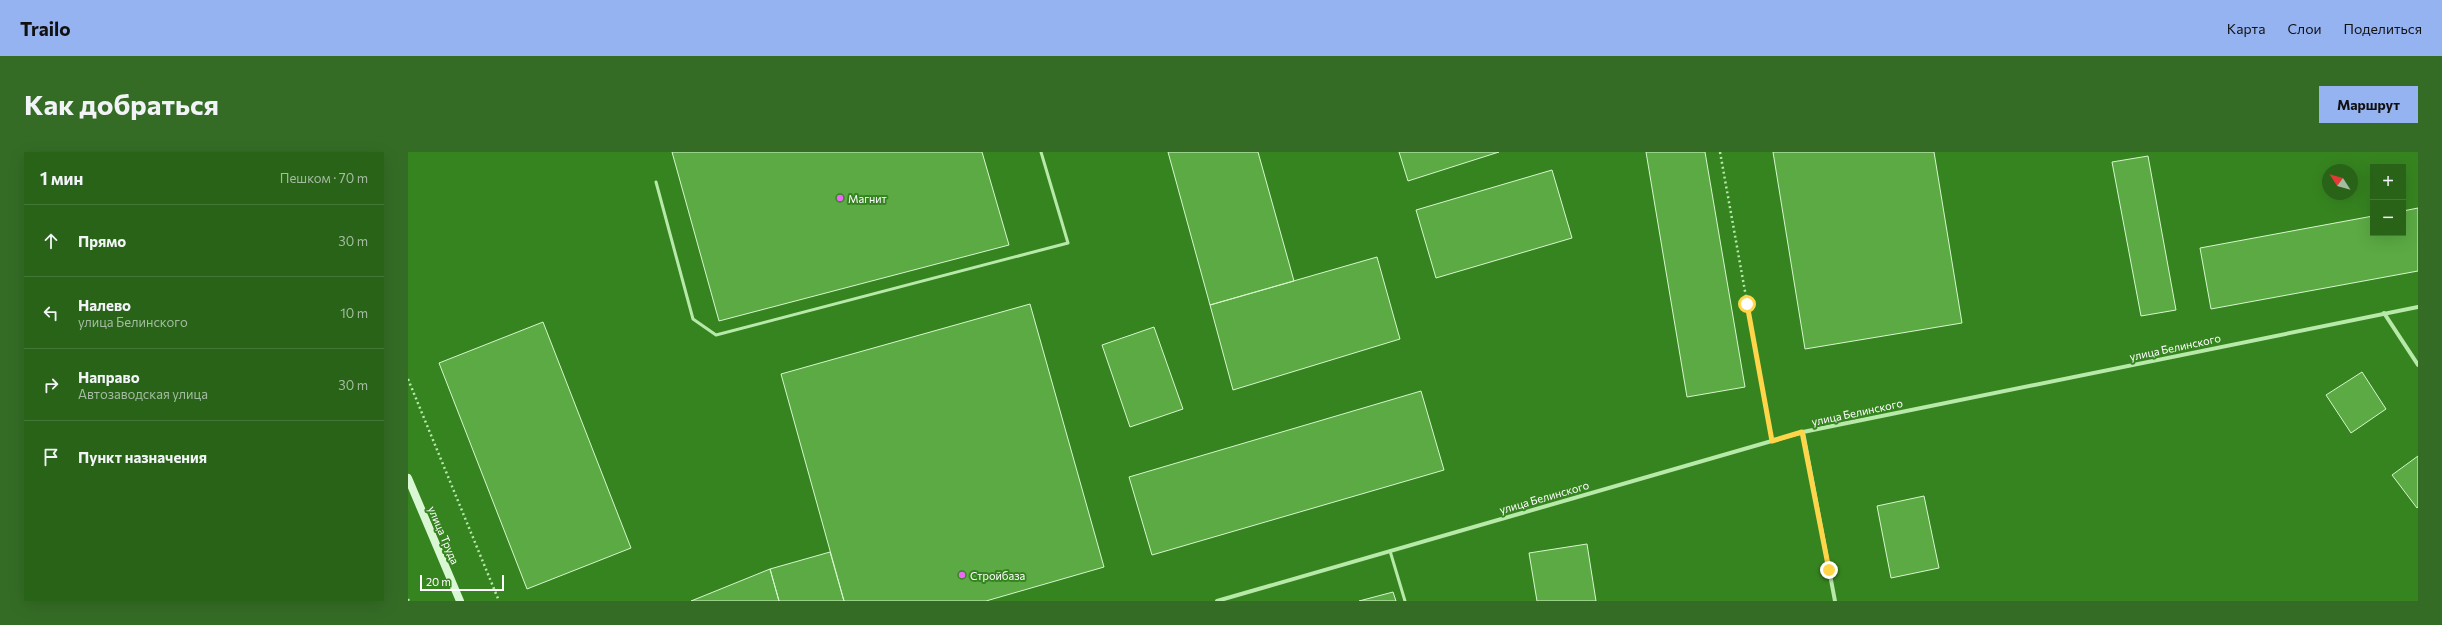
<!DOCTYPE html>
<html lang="ru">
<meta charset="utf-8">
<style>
:root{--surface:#286318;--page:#346c25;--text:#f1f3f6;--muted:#a5bca2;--line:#447737;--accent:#95b2f1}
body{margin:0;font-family:Commissioner,sans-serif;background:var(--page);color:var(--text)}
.controls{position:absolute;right:12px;top:12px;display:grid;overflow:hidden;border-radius:0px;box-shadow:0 4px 16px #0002}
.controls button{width:36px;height:36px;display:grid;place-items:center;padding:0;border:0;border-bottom:1px solid var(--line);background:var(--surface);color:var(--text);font:20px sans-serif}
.compass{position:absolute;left:1914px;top:12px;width:36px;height:36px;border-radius:50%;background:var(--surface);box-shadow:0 4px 16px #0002;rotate:306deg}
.scale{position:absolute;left:12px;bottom:10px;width:84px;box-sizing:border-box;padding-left:4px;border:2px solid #fff;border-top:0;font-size:11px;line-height:14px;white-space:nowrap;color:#fff;-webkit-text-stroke:3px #368420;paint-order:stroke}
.stop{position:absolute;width:12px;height:12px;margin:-9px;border:3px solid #ffd54a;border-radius:50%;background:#fff}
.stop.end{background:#ffd54a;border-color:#fff;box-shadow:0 1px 4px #0008}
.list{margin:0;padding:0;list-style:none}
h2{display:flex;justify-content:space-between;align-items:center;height:52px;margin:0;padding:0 16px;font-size:17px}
h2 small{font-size:13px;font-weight:400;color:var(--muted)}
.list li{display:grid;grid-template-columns:26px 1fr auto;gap:12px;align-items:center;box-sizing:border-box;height:72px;padding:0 16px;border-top:1px solid var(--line)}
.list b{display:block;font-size:15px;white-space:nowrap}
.list p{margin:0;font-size:13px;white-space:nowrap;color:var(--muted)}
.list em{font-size:13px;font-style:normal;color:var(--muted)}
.icon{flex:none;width:22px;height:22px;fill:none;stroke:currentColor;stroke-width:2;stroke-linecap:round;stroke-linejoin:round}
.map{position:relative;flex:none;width:2010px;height:449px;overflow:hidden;border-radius:0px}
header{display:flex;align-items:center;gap:24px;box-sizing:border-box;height:56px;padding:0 20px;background:var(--accent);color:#111}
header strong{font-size:19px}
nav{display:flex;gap:22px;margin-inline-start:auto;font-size:14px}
.intro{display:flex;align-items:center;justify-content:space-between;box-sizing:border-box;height:96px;padding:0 24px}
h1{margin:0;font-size:28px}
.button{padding:10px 18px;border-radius:0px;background:var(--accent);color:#111;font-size:14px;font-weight:700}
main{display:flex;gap:24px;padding:0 24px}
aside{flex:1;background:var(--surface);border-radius:0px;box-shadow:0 4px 16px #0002}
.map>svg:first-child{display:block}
</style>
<header>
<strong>Trailo</strong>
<nav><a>Карта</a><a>Слои</a><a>Поделиться</a></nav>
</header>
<div class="intro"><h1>Как добраться</h1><a class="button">Маршрут</a></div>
<main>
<aside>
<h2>1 мин<small>Пешком · 70 m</small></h2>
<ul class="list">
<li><svg class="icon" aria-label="ahead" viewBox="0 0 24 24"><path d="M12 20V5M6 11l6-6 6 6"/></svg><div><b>Прямо</b></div><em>30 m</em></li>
<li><svg class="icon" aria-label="left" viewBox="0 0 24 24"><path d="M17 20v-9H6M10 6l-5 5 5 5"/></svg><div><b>Налево</b><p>улица Белинского</p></div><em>10 m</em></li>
<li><svg class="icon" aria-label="right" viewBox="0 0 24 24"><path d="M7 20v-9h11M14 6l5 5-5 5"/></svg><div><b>Направо</b><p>Автозаводская улица</p></div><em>30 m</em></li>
<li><svg class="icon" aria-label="arrive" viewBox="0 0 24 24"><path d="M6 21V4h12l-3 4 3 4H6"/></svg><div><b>Пункт назначения</b></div></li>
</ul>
</aside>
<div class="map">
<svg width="2010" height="449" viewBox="0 0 2010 449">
<rect width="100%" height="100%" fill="#368420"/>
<path fill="#5baa44" stroke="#d6f7cc" d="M264 0H574L601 93 311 169Z
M760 0H850L886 129 802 153Z
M991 0H1091L1000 29Z
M1238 0H1297L1337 235 1279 245Z
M1365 0H1526L1554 171 1397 197Z
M1740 4 1768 158 1733 164 1704 10Z
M1144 18 1164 86 1028 126 1008 58Z
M2010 56V119L1803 157 1792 96 1965 64V81H1995V59Z
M969 105 992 187 825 238 802 153Z
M622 152 696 415 578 449H436L373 222Z
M135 170 223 396 119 437 31 211Z
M746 175 775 257 722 275 694 193Z
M1954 220 1978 257 1943 281 1918 243Z
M1013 239 1036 318 744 403 721 325Z
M2010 304V355L2009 356 1984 323Z
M1516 344 1531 416 1483 426 1469 354Z
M1179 392 1188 449H1129L1121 401Z
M422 400 436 449H371L362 417Z
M362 417 371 449H283Z
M985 440 988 449H951Z"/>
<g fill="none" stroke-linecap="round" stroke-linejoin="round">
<path stroke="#b7e9a8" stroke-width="2.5" stroke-dasharray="2 3" stroke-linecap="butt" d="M1312 0 1361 273
M0 227 91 449
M0 447 1 449"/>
<path stroke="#b7e9a8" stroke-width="3" d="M248 30 285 167 308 183 660 91 633 0
M982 399 997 449"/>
<path stroke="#b7e9a8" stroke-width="4" d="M1976 161 2010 213
M1395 280 1427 449
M809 449 1395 280 2010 155"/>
<path stroke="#daf7d3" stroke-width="8" d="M0 326 52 449"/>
</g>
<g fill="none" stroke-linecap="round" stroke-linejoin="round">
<path stroke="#ffd54a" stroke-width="5" d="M1339 152 1364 289 1394 280 1421 418"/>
</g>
<g fill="#ed68f7" stroke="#368420" stroke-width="1.5">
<circle cx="432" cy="46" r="4"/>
<circle cx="554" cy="423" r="4"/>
</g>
<g text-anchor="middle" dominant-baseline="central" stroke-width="4" stroke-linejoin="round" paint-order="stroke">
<g font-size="11" fill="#fff" stroke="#368420" text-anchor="start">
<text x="440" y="46">Магнит</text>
<text x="562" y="423">Стройбаза</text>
</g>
<g font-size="11" fill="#fff" stroke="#368420">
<text transform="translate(1767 195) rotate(-12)">улица Белинского</text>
<text transform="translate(1449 260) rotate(-12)">улица Белинского</text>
<text transform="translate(1136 345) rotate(-16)">улица Белинского</text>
<text transform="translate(36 383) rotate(67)">улица Труда</text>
</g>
</g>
</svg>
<div class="controls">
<button>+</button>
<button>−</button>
</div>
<svg class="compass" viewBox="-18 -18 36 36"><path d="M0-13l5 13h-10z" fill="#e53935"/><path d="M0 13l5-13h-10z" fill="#a5bca2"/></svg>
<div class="scale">20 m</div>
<div class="stop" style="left:1339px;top:152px"></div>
<div class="stop end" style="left:1421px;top:418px"></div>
</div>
</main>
